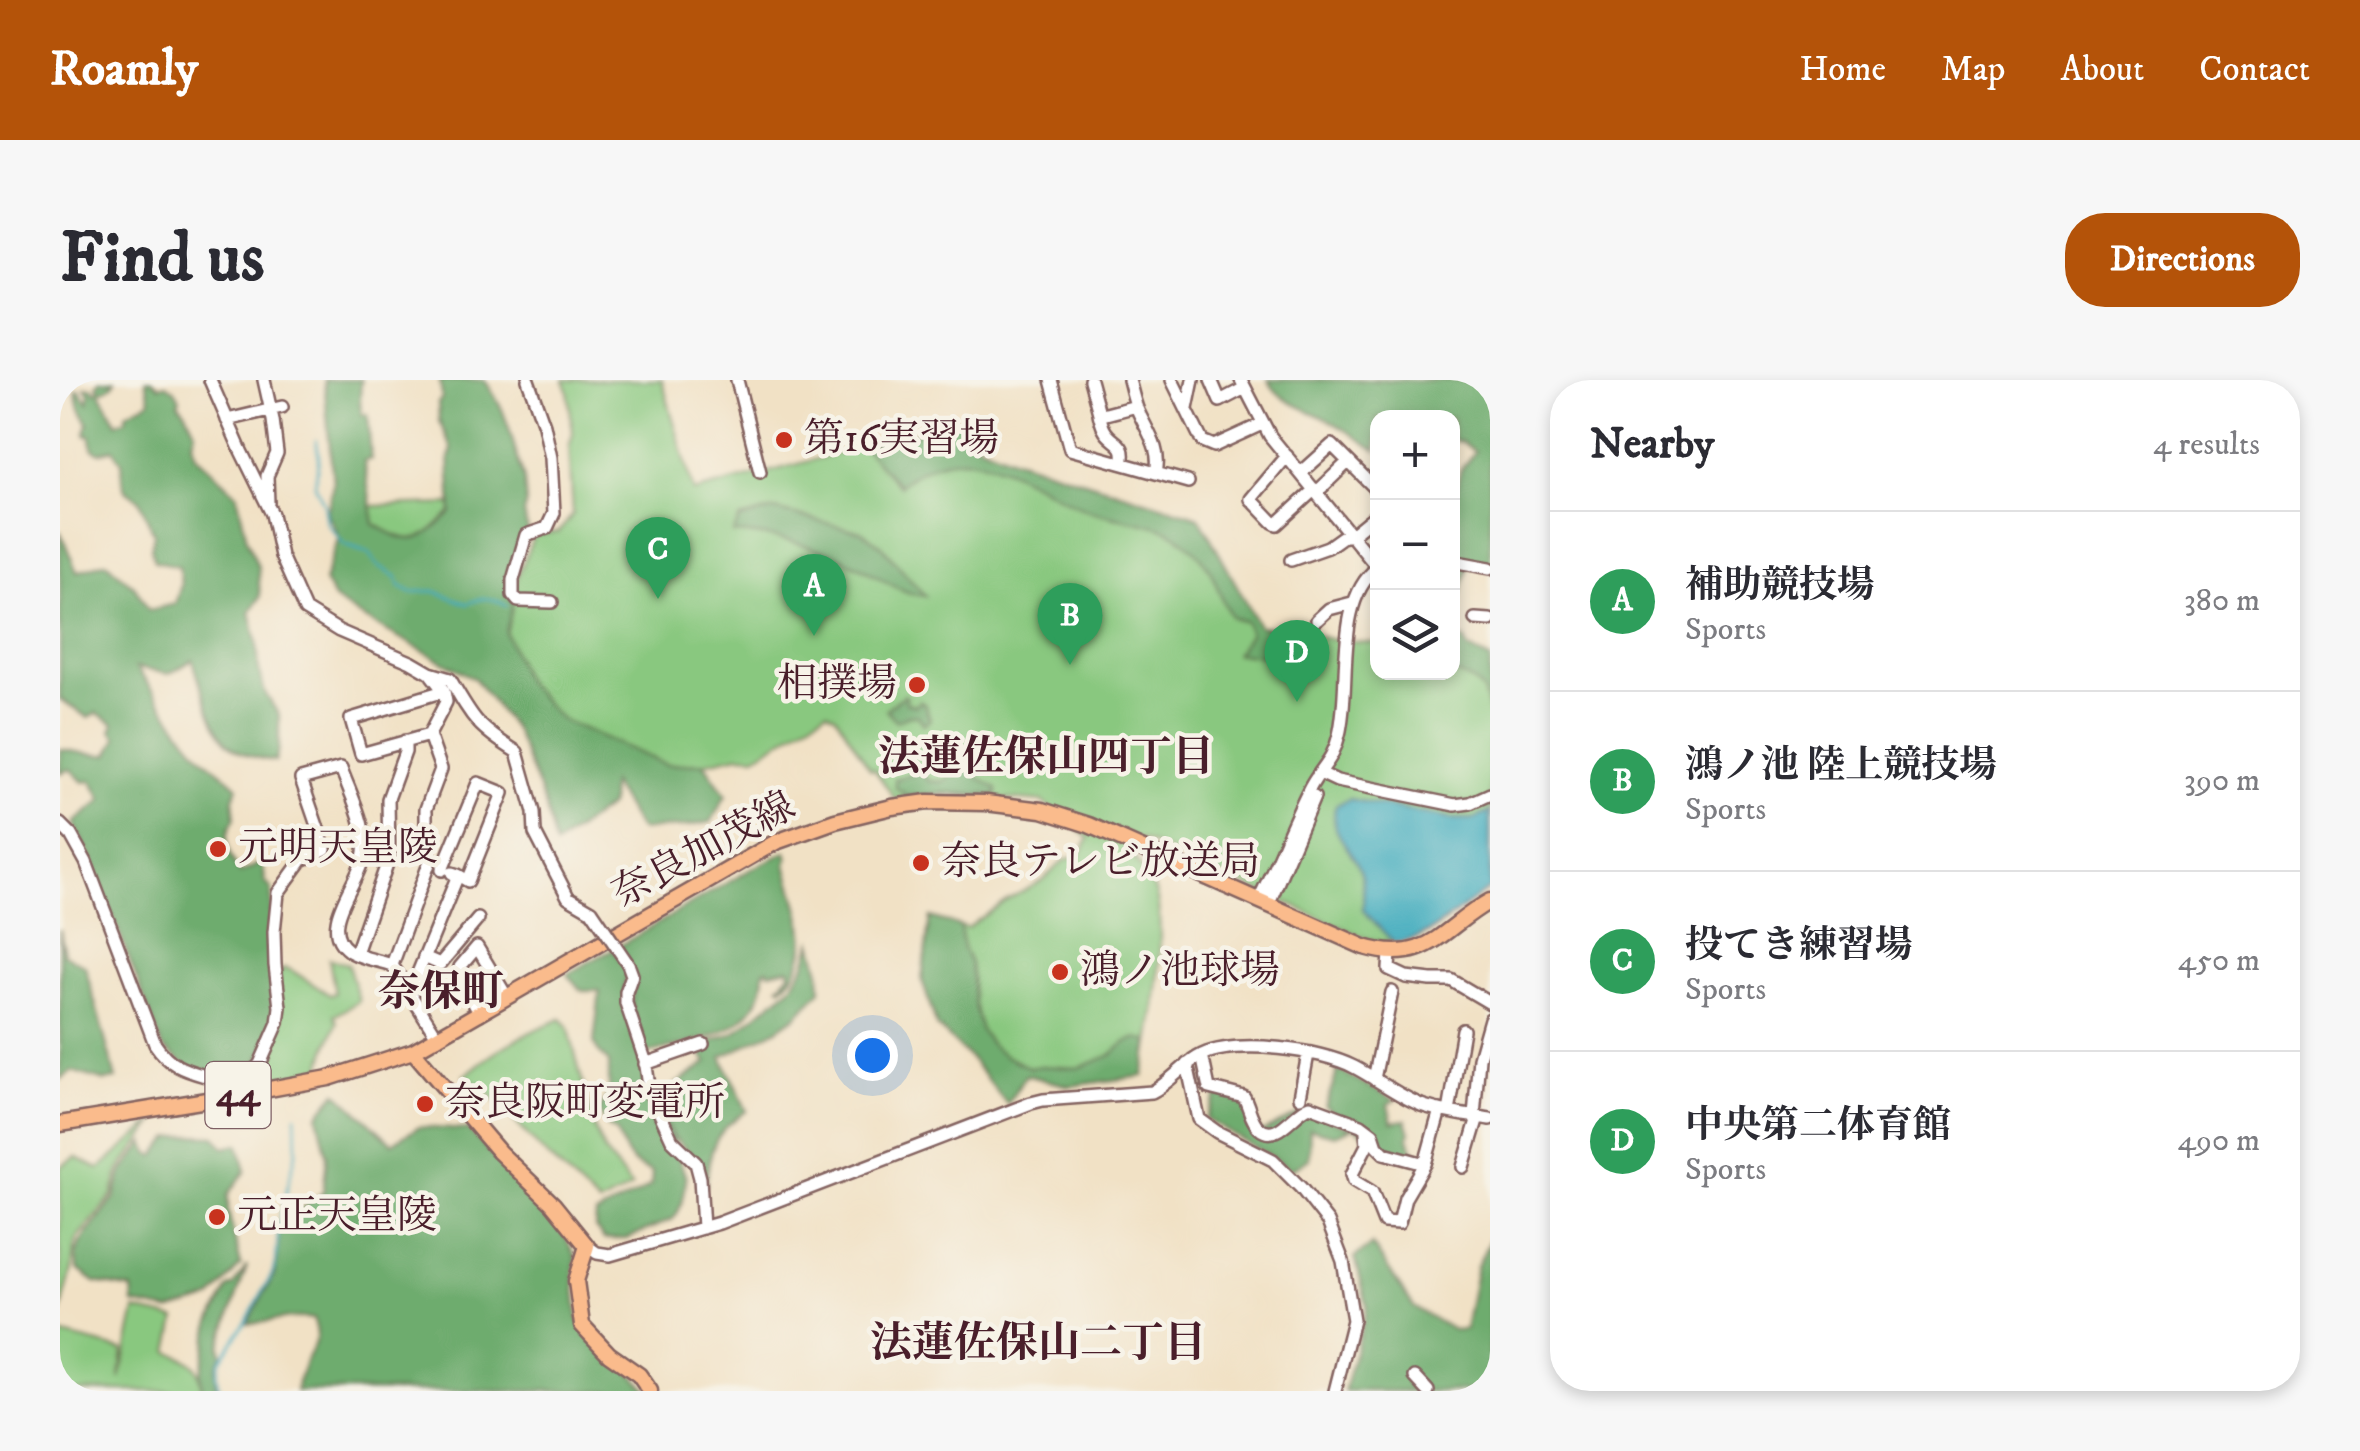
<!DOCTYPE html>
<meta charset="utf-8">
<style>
:root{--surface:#fff;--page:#f7f7f7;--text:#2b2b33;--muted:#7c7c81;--line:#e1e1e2;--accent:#b45309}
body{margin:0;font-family:"IM FELL DW Pica","Noto Serif JP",serif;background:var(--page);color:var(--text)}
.controls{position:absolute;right:30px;top:30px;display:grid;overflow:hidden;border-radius:20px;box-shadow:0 5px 15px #0003}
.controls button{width:90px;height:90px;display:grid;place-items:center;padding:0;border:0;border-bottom:2px solid var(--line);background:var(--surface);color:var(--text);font:50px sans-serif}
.you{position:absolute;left:812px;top:675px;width:35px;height:35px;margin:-25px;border:8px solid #fff;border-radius:50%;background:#1a73e8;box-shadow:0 0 0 15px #1a73e833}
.badge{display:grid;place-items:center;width:65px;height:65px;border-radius:50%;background:var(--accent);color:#fff;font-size:32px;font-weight:700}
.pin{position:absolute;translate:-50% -82px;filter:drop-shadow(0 2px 5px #0008)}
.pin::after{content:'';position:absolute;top:52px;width:35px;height:30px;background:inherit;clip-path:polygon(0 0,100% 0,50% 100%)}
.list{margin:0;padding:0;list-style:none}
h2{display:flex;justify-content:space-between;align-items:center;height:130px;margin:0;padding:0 40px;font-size:42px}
h2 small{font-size:32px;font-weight:400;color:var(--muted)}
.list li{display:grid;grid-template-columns:65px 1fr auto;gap:30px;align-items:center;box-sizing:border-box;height:180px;padding:0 40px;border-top:2px solid var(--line)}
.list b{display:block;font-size:38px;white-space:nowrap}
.list p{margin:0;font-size:32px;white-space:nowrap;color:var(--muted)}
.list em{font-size:32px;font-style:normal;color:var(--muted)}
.icon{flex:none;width:55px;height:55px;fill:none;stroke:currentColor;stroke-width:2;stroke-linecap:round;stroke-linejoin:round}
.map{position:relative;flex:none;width:1430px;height:1011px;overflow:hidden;border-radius:40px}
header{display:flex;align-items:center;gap:60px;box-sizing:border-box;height:140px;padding:0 50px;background:var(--accent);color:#fff}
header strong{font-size:48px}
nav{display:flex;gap:55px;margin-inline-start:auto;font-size:35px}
.intro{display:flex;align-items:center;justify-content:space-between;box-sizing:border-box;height:240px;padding:0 60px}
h1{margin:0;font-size:70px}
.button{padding:25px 45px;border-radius:40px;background:var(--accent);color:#fff;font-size:35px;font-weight:700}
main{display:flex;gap:60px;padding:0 60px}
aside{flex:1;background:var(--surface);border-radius:40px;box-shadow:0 5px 15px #0003}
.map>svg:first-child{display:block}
</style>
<header>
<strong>Roamly</strong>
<nav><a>Home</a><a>Map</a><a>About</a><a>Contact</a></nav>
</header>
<div class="intro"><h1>Find us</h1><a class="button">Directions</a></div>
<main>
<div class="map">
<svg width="1430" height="1011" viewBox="0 0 1430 1011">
<rect width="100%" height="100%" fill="#f7f3e8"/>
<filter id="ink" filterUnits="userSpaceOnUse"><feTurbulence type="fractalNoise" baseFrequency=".01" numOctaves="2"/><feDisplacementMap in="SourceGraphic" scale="20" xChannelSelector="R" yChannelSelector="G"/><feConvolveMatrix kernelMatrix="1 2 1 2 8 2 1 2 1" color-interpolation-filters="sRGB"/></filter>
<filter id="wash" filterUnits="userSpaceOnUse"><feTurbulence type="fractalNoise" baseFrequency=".0048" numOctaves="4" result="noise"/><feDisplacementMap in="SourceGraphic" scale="40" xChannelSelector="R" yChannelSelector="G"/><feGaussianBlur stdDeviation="2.25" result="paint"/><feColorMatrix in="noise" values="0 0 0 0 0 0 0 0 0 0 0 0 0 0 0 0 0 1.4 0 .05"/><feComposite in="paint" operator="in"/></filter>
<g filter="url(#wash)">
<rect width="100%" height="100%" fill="#f1e1c5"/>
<path fill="#89c87f" stroke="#6a7455" stroke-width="2.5" d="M504 0H602L634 112 923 34 918 64 952 78 1139 137 1199 246 1237 251 1278 261 1317 263 1318 292H1392L1393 271 1430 304V509C1382 537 1369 573 1308 559L1081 459 1074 478C1083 491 1095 504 1097 519 1106 572 1093 643 1083 696L1010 706 966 695 947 724 910 678 877 646 862 600 870 537 907 548 945 521 982 501 1004 480 1020 475 1029 458 983 422 880 414 835 419 814 389 811 390 776 336 767 331 696 376 679 375 644 383 607 385 500 339 464 300 446 253 458 196 474 155 499 152 513 134 509 67 513 53 508 11Z
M392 124V132C359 163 355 168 314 144L310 126Z
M269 579 288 584 299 621 274 636 277 642 266 670 260 692 189 704 221 590 224 588 231 590 270 615 275 613Z
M501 639 508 646 534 747 544 771 572 807 539 825 485 774 424 708 404 696C433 671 465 652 501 639Z
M97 739 59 790 53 814 48 821 17 858 14 867 12 889 0 936V787L15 777 39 789Z
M75 930 116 939 109 972C133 979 139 986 142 1011H0V954L63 970 60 999Z"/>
<path fill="#6eac6e" stroke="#5c664c" stroke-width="2.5" d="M55 0 53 5 40 13 57 43 66 39V33L90 21 86 0H92L99 6 106 4 115 10 120 19 118 23 126 32 135 51 132 62 136 75 177 114 187 159 198 187 200 217 190 232 197 261 199 291 205 313 219 335V369L215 381C200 379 179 374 168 364 153 350 139 300 133 280L109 294 76 288C98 317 117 350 142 376 153 388 167 395 178 407L173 418 175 439C161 456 169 477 180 493L203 482 205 502 212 509 210 576 217 637 197 683 174 697 129 688 103 668 31 479 13 443 42 420 31 401 23 402 10 389 0 393V369C14 371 34 376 48 375L57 358 51 351 54 344 37 333 28 338 0 319V151L17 192 46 182 75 207 89 230 115 224 121 205 119 186 95 181 91 168 94 154 79 119 65 110 62 100V82L53 69 40 73 33 69 30 55 26 56 25 53 28 43 20 29 16 12 19 10 28 23 29 14 25 8 32 7 35 12 39 9 37 5 40 1Z
M264 0H301L300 23 302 35 308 34 311 79 304 81 314 144C355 168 359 163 392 132L389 78 392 69 379 41 378 23 382 18 380 0H425L442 29 449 48 464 100 466 123 463 134 468 150 449 215 453 224 446 253 464 300 500 339 607 385 644 383 666 415 651 442 623 447 580 450 551 403 550 425 495 466 485 424 455 351 415 299 298 235 274 219 264 201 279 156 267 133 273 103Z
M1208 0H1430V183L1410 181 1400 217H1393V137L1400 91 1415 71 1401 62 1393 60 1392 38H1318L1317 71C1301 60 1285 49 1268 40 1246 28 1221 24 1208 0Z
M923 34 918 64 952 78 1139 137 1199 246 1211 248 1206 276 1176 273 1190 254 1186 242 1172 238C1159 219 1156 194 1141 177 1134 169 1120 157 1111 152 1089 141 1054 139 1029 130 988 115 947 79 901 79 878 80 856 91 839 106L804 68Z
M715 130 802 152 821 165 865 216C839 214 817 194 794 184 756 167 715 155 673 153L680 139Z
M1404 259 1409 269 1430 279V336L1423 311 1413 301 1393 292V261Z
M844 315 846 316V323L856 326 860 321 865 325 870 340 864 344 858 336 849 335 836 341 826 329Z
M877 357C895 380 911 395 937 409V415L883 413 848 416 836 408 835 399 862 392 869 401 883 402 893 394 890 384 883 382 872 390 869 386 878 369 874 360Z
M726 472 728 479 726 484C736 525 762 575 721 607L719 606 730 593 729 588 709 592 708 589 704 590C705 653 634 662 586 674 578 650 566 626 575 601L559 566 691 489Z
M870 537 900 546 903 568 910 583 914 625 921 651 931 665 947 677 970 688 981 686 1018 688 1050 676 1066 662 1077 658 1089 662 1083 696 1010 706 966 695 947 724 910 678 877 646 862 600Z
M0 549 4 574 25 586 56 699 45 701 12 691 0 699Z
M752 562 760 591 761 610 736 636 716 650 662 677 687 731C654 751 649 770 646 806L639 783 612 756 600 732 618 720 615 705 647 683 637 666 674 653 731 607 745 584Z
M553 569 568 591 564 607 580 670 626 798C625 813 623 827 613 839L566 859H544L535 848 536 835C555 824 573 817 591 805L592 792C567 783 566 775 556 751L548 747 538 731 549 713V683L537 670 534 662 540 611H522L507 594Z
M1278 690 1335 720 1328 725 1332 742 1346 740 1350 753 1348 757 1356 776 1324 767 1265 727Z
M277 712 332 763 359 747 408 750 484 828 504 854 516 878 514 891 518 939 589 1011H236C238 1000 242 988 247 978 255 962 261 958 253 939 232 935 210 943 188 943L214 895 217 882 219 846 263 812 267 775 258 735Z
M1158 714 1180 718 1201 753 1245 730 1292 748 1275 755 1250 749 1249 779 1232 789 1146 739Z
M132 755 155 756 164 767 179 764 186 791 168 815V831L181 885 151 919 109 931 73 924 72 909 35 902 17 889 16 875 20 862 55 817 62 792 85 762 89 773 95 776 111 758Z
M1430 859V1011H1284L1307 926 1295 877 1312 865 1354 927 1393 950 1405 949 1417 886Z
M187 886 160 965 162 975C154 987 154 997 157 1011H142L140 994 151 942 168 908 173 906Z"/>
<path fill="#3eaabd" stroke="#446474" stroke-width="2.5" d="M1290 419 1391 439H1414L1430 432V509C1400 527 1371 561 1334 563L1303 530C1303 517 1305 503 1300 490 1292 468 1266 451 1276 425Z"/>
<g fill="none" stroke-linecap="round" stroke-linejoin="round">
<path stroke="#3eaabd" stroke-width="2.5" d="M256 60 259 77 255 105 264 124 267 143 284 164 310 173 316 184 337 197 340 206 351 212 374 211 408 224C423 216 433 217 447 226
M160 1011 156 996 159 982 187 940 212 894 216 882 219 841 237 769 236 735"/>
</g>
</g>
<g filter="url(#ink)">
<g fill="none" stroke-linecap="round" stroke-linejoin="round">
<g stroke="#846361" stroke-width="16">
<path id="minor" d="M150 0 181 71 212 134 221 176 245 230 279 251 351 282 370 293 384 311 386 322 369 355 381 389 366 429V452L370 481 332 585 378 658
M204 0 213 40 217 73 207 96 208 123
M468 0 484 45 491 78 494 133 487 148 466 155 453 200V215L458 221 492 222
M677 0 700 92
M991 0 1010 69 1128 102
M1030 0 1039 33 1046 34 1076 26
M1069 0C1072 11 1074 21 1078 31 1087 51 1102 70 1096 92
M1112 0 1142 61 1154 66 1202 44
M1151 0 1160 21 1185 8
M1181 0 1210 56 1317 187
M1127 29 1133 0
M1039 33C1039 35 1043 48 1044 49 1051 64 1068 61 1062 83
M167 40 222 27
M1227 76 1191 119 1213 142 1217 144 1255 109
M1241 93 1272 65 1318 111
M1257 112 1287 83
M1231 180 1268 167 1282 157 1291 155 1318 133
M1392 181 1430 188
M1415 239 1430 240
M1257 240 1269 229 1292 223
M370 293 390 299C413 339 417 347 457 372L474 432 475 453 508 517 532 531
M369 355 301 374 291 339 384 311
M1260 393 1277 401 1395 425 1410 423 1430 414
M0 444 11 455 26 482 95 664C115 694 136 691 167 703L171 716 200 684 218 643 220 627 215 585 214 552 218 513 242 480 265 469 241 399 281 388C290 414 310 449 303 478 298 504 257 547 288 570 296 577 321 581 332 585
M382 490 418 403 443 413 408 501 398 495
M1198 521C1217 484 1231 445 1250 408 1261 387 1273 381 1279 355 1292 304 1273 222 1318 187
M1208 525 1254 417
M296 573 329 478 328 419 345 372V361
M1330 573 1329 589 1346 597 1371 600H1391L1430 623
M364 577 380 584 418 539
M568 584 572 595 566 612V623L585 680 590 712 612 760 636 783 640 798 643 848
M349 615 398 495 392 493
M420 634 398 595 400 587 417 567 447 617
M1142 675 1149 708 1184 717C1189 726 1191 741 1199 748 1217 764 1234 731 1250 726L1301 745 1313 754 1317 766 1324 773 1365 784
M585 684 643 664
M1127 684 1139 739 1157 752 1213 780 1241 808 1268 842 1283 881 1293 940 1275 1011
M1314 699 1332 612
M1240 717 1248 674
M1389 732 1403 650
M1414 736 1419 678 1430 639
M1306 752 1307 765 1292 794 1294 801 1312 812 1324 842 1339 843 1345 818 1365 784 1380 730
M1403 787 1418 737
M527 866 537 873 550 875 659 843 971 723 983 720 1092 712C1111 702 1123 684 1142 675 1178 659 1259 669 1294 687 1317 699 1337 715 1361 725 1383 733 1407 735 1430 739
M1355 997 1368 1011"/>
</g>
<g stroke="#846361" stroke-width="19">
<path id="major" d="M353 671 439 772 493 824 527 866 516 901 522 945 549 974 579 995 590 1011
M0 744 171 716 269 698 353 671 716 462 775 441 832 427 868 422 926 423 982 430 1029 445 1304 567C1369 586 1381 548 1430 521"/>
</g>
<use href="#minor" stroke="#fff" stroke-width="11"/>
<use href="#major" stroke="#fabb8c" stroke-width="14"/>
<g stroke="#846361" stroke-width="16" stroke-linecap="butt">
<path id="minor-bridge" d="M532 531 568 584"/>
</g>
<use href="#minor-bridge" stroke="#fff" stroke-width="11"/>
</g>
</g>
<g fill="#c8321e" stroke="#f7f3e8" stroke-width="4">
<circle cx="724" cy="60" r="10"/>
<circle cx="857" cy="305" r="10"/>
<circle cx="158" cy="469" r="10"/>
<circle cx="861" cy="483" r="10"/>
<circle cx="1000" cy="592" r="10"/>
<circle cx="365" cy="724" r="10"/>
<circle cx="157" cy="837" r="10"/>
</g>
<g text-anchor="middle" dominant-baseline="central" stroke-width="9" stroke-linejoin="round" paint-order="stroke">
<rect fill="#f7f3e8" stroke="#7e5f64" stroke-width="2.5" x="145.5" y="682" width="65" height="66" rx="8"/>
<g font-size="38" font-weight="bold" fill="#4a1f2b">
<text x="178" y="715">44</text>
</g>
<g font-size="40" fill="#4a1f2b" stroke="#f7f3e8" text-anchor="start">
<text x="744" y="60">第16実習場</text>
<text x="837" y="305" text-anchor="end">相撲場</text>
<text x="178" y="469">元明天皇陵</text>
<text x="881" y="483">奈良テレビ放送局</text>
<text x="1020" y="592">鴻ノ池球場</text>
<text x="385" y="724">奈良阪町変電所</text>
<text x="177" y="837">元正天皇陵</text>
</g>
<g font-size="40" fill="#4a1f2b" stroke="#f7f3e8">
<text transform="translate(644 471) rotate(-28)">奈良加茂線</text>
</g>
<g font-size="42" font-weight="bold" fill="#4a1f2b" stroke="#f7f3e8">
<text x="986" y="378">法蓮佐保山四丁目</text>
<text x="381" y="613">奈保町</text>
<text x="978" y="964">法蓮佐保山二丁目</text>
</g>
</g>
</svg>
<div class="controls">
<button>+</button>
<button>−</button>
<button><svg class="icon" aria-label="layers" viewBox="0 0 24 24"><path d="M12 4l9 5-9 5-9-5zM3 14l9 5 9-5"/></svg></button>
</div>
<div class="you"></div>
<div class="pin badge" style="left:754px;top:256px;background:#2e9e5b">A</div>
<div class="pin badge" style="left:1010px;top:285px;background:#2e9e5b">B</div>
<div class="pin badge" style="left:598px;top:219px;background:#2e9e5b">C</div>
<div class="pin badge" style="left:1237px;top:322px;background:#2e9e5b">D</div>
</div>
<aside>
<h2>Nearby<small>4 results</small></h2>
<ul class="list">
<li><span class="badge" style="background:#2e9e5b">A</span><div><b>補助競技場</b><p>Sports</p></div><em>380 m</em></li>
<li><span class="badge" style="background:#2e9e5b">B</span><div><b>鴻ノ池 陸上競技場</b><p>Sports</p></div><em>390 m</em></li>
<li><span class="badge" style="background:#2e9e5b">C</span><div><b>投てき練習場</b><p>Sports</p></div><em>450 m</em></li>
<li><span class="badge" style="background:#2e9e5b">D</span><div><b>中央第二体育館</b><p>Sports</p></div><em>490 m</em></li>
</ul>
</aside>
</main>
